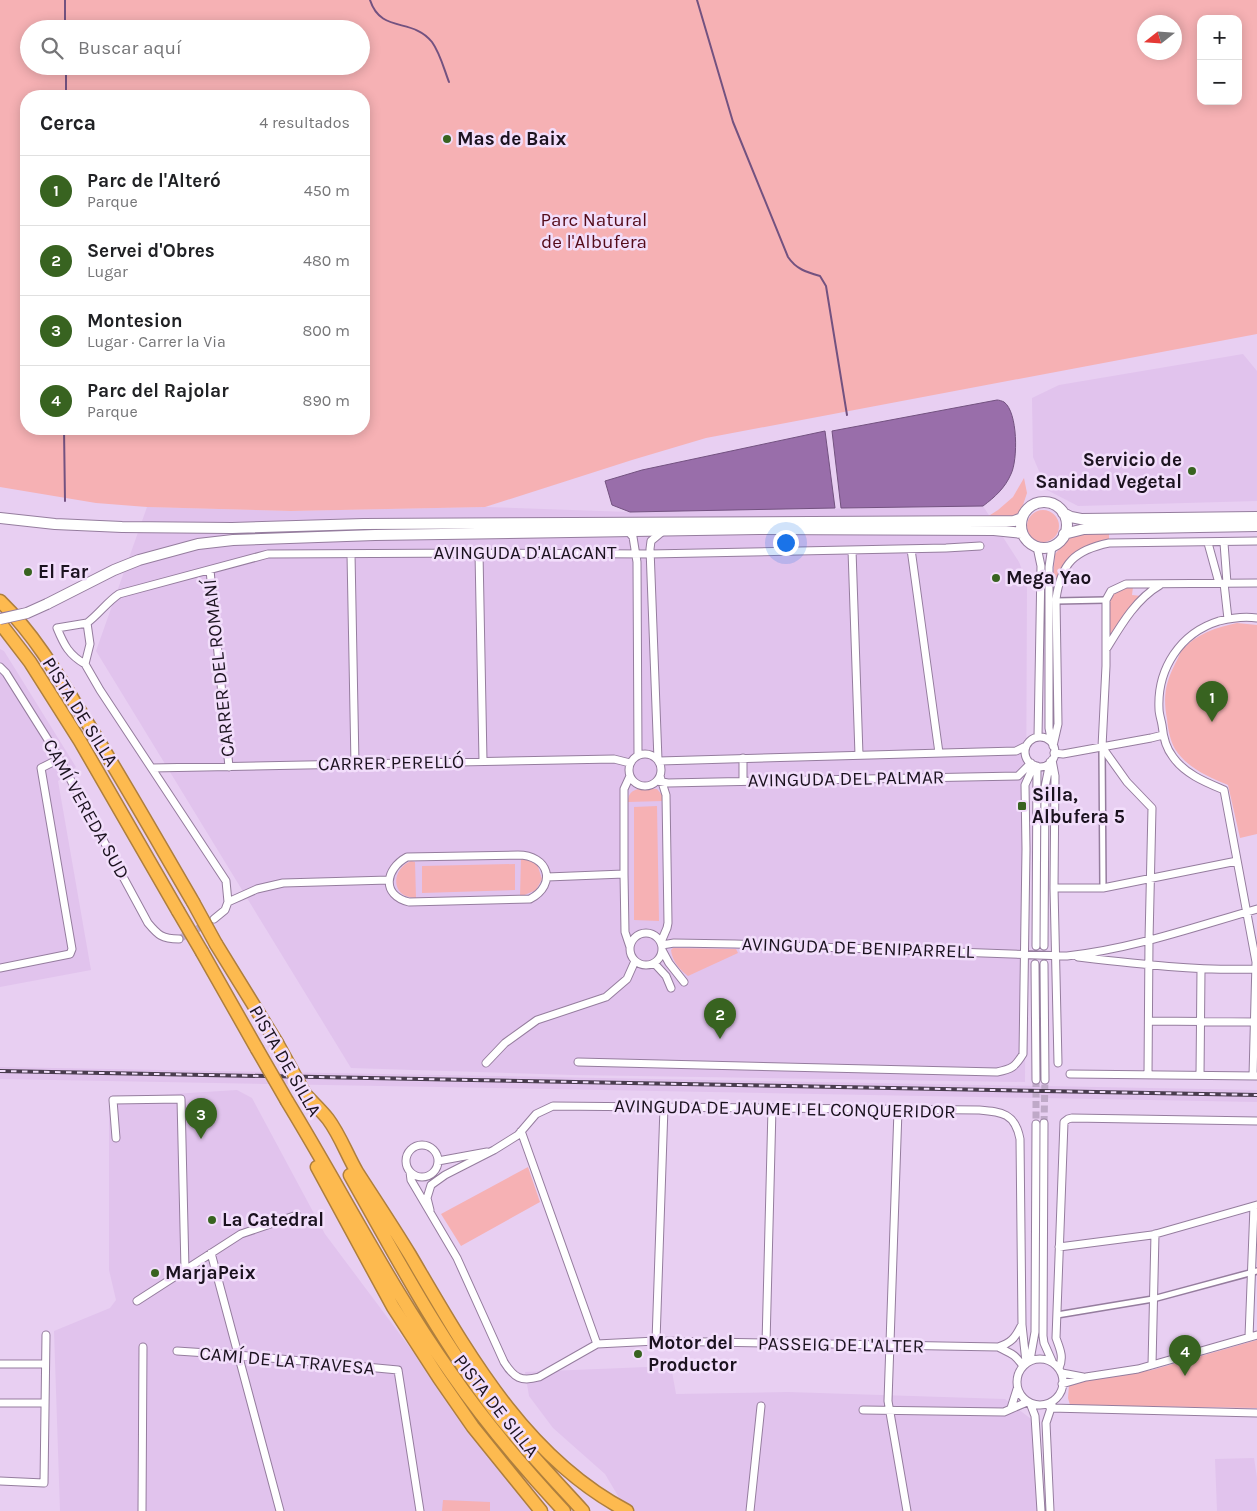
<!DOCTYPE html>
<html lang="es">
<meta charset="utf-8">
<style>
:root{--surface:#fff;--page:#f6f6f6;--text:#202124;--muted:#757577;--line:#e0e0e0;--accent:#386320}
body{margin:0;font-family:Karla,sans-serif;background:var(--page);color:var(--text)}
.controls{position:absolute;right:15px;top:15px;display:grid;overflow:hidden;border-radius:10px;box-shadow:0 2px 12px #0003}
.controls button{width:45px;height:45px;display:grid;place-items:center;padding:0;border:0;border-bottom:1px solid var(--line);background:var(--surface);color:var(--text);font:25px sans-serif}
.compass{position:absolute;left:1137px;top:15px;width:45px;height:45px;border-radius:50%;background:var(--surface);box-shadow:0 2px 12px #0003;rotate:253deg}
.you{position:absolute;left:785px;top:542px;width:18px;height:18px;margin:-12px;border:4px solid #fff;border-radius:50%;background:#1a73e8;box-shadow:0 0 0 8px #1a73e833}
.badge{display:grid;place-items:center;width:32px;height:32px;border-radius:50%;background:var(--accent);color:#fff;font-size:16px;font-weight:700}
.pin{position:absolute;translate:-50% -41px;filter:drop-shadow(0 1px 2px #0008)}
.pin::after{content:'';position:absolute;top:26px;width:18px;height:15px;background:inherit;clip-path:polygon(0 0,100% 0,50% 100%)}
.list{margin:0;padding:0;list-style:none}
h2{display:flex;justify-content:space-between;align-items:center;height:65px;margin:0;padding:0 20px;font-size:21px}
h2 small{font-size:16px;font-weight:400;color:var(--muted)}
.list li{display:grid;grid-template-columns:32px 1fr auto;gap:15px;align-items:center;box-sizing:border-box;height:70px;padding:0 20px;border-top:1px solid var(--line)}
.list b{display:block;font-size:19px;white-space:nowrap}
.list p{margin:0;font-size:16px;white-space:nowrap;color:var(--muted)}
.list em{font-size:16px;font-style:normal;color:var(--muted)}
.icon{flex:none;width:28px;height:28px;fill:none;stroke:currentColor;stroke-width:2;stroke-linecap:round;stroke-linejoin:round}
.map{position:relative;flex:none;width:1257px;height:1511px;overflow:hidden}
.search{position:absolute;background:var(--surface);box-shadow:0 2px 12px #0003;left:20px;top:20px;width:350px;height:55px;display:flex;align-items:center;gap:12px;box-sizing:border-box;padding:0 18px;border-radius:28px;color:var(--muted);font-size:19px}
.panel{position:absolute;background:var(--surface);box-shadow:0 2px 12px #0003;left:20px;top:90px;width:350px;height:345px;border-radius:20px}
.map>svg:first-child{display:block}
</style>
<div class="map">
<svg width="1257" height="1511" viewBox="0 0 1257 1511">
<rect width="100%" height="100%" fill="#e8cff2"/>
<path fill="#e1c3ed" d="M1243 354 1257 371V501L1078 506 1047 490 1033 457 1032 398 1059 385Z
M983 506 1019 562 1027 583 1025 1082 572 1075 351 1068 96 651 147 507 291 511 485 507 630 512Z
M0 649 4 651 76 767 58 781 91 970 0 987Z
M0 1067 1257 1090V1102L0 1079Z
M237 1090 252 1098 325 1234 420 1361 549 1511H60L54 1331 110 1308 116 1300 109 1270V1098Z
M671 1366 676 1394 788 1392 1005 1399 1039 1425 1041 1511H627L605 1474 553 1428 529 1396 525 1372Z
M1254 1458 1257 1478V1511H1217L1215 1459Z"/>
<path fill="#f6b1b4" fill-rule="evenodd" d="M0 0H1257V334L706 438 632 460 485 507 291 511 147 507 96 503 0 487ZM1201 19H1238V101H1201ZM1144 22H1174V52H1144ZM29 29H361V66H29ZM26 96H364V429H26Z
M1024 478 1027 493 1023 505 1017 515 1007 518 987 517 998 510 1013 497Z
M1027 526a16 16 0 1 1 32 0a16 16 0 1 1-32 0Z
M1079 533 1109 534V540C1081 543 1068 555 1057 579L1053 578 1055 554 1069 538Z
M1122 587H1133L1132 595 1141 596 1129 608 1113 633 1110 634 1108 632C1108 614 1103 598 1122 587Z
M1237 623 1257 625V834L1240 838 1228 785C1209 777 1187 768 1175 749 1170 740 1168 729 1167 719 1163 697 1165 684 1175 664 1178 659 1179 654 1182 650 1196 634 1217 627 1237 623Z
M645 788 657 789 662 795 663 801 628 802C628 791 635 789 645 788Z
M657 806 659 921 634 920V807Z
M521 858 537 864 542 879 536 890 520 897Z
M411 861 415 862 416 898C391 898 390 870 411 861Z
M515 864V890L422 893V866Z
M673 948 736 949 738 953 688 976C680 970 672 961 671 950Z
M528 1167 540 1202 461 1246 441 1214Z
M1257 1340V1408L1070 1405 1068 1398 1069 1385 1074 1382 1152 1370Z
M443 1500 490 1502V1511H442Z"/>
<path fill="#996eaa" stroke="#735280" d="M997 400C999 400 1002 401 1004 402 1018 412 1018 460 1011 474 1005 488 995 497 983 506L841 508 832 431Z
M825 431 835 508 630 512 612 505 605 481 642 470Z"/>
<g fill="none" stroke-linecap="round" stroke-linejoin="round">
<path stroke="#735280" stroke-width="2" d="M65 0V29
M370 0C381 34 412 17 432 42 440 53 444 69 449 82
M697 0 733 122 788 257C796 269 806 272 820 276L826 286 847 415
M66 96V66
M64 429 65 501"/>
<path stroke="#bfa9c8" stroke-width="7" stroke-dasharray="7 3.5" stroke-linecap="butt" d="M179 939 208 923
M1036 1080V1124
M1044 1123 1045 1080"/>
<g stroke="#957d9e" stroke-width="8">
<path id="pedestrian" d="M1056 601 1106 600
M1102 747 1103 888
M1057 1315 1153 1299 1257 1271"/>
</g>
<g stroke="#957d9e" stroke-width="9">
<path id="minor" d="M628 531 633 537 637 562 638 755
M1208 543 1219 583
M1224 543 1227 583
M1037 547 1041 566 1038 737
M911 549 939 753
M852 550 859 755
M479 553 483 761
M351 554 355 764
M210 570 229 767
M1224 583 1228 619
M87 623C99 614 107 602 119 594L268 554 479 553 650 554 946 548 980 546
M87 623 90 644 85 664C69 655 64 645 57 628Z
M1107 648C1121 625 1136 599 1160 585
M85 664 100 690 226 881 228 902
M0 667 6 673 55 751 148 923C158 935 162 939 179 939
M1025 752a15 15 0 1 1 30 0a15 15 0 1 1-30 0Z
M1052 743 1049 728V567L1052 546
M1053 746 1058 724 1056 599C1061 563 1075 550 1109 543L1257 541
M1054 753 1063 754 1151 738 1163 735
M629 770a16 16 0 1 1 32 0a16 16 0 1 1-32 0Z
M743 758V781
M658 760 650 549 651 541 663 531
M1052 760 1055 776 1054 888 1058 1063
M659 761 1016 751 1026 746
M152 768 614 759 630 763
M630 776 624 789V874L625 932 630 947
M660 776 666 795 668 923 667 928 661 942
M657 781 668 783 1018 776 1031 763
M518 855C548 855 558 884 530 899L409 902C381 895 385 869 407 857Z
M547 877 624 874
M1054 888H1103L1237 861
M214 919 225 910 228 902 257 889 283 883 389 880
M630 949a16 16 0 1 1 32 0a16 16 0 1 1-32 0Z
M662 945 674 943 735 944 1067 956C1132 949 1194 927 1257 909
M1036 946 1037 766
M1044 946 1045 787 1050 762
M662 950 669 963 684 982
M1078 957C1138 964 1197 971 1257 969
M654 963 666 976 671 988
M1035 964 1036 1080
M1044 964 1045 1080
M0 968 70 954 72 949 41 768 59 759
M1149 1021 1257 1022
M578 1062 997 1072C1012 1069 1015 1067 1023 1054L1026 849 1025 785 1034 765
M486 1063 505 1043 537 1020 606 997 627 979 635 961
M1070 1074 1257 1076
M1148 1075 1149 940 1152 808 1127 782 1102 747 1106 666V600L1111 591 1126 584 1257 583
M1200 1075 1201 970
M1253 1076 1256 962 1224 790C1205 782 1185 774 1173 757 1165 747 1163 736 1162 725 1161 719 1159 714 1159 709 1157 669 1180 633 1219 621 1231 618 1245 616 1257 618
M898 1110 888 1401 907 1511
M1044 1123 1043 1336 1044 1343 1052 1361
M521 1131 597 1344
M116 1138 113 1100 181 1099 185 1270
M406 1161a16 16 0 1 1 32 0a16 16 0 1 1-32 0Z
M438 1161 487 1152
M410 1172 411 1180 457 1258 504 1362C514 1378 521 1382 539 1377L597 1344 656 1341 998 1347C1011 1354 1013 1352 1023 1366
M430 1210 427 1198 431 1185 445 1175 494 1150 518 1135 536 1114 553 1106 979 1110C1002 1112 1015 1113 1020 1139L1022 1325 1026 1362
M1059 1247 1152 1235 1257 1205
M211 1253 280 1511
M137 1301 241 1234 297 1215
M1249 1337 1254 1206
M656 1341 664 1107
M766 1344 772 1108
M998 1347C1011 1343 1015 1338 1021 1326
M177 1351 238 1355 398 1370 420 1511
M1017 1382a23 23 0 1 1 46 0a23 23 0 1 1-46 0Z
M1030 1360 1035 1332 1036 1124
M0 1364H45
M1152 1365 1155 1234
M1059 1368C1064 1357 1060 1349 1056 1338L1064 1122 1068 1119 1072 1118 1257 1121
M1062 1373 1083 1377
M1062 1384 1086 1377 1138 1369 1257 1335
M0 1403H44
M1030 1403 1035 1416 1041 1511
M1011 1408 1017 1389
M1050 1408 1257 1413
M863 1410 1004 1412 1027 1402
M0 1481 44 1483 46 1335
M142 1511 143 1347
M750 1511 761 1406
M1050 1511 1046 1423 1052 1405"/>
</g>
<g stroke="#957d9e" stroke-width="12">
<path id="secondary" d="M1021 525a23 23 0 1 1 46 0a23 23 0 1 1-46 0Z
M1063 513 1071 517 1081 519 1257 517
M0 518 55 524 122 527 232 528 364 524 1014 521 1022 518
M1064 534 1084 529 1257 526
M47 604 114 570 139 560 198 544 233 540 375 535 759 529 994 530 1022 533"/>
</g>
<g stroke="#ae7f3e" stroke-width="15">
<path id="motorway" d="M0 601C32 632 55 670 78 708 118 771 155 837 193 902
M0 623 30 662 80 741 178 911
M216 944 277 1043
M202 952 257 1049
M305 1094C312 1102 321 1110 328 1119 340 1135 347 1155 357 1172 375 1200 393 1227 410 1255 467 1352 524 1457 627 1511
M287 1101C342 1191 390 1287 451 1373 485 1422 523 1467 564 1511
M317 1167 393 1307 439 1378 473 1427 541 1511
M350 1175C395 1255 439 1338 495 1411 522 1446 553 1478 583 1511"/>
</g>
<use href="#pedestrian" stroke="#fff" stroke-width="5"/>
<use href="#minor" stroke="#fff" stroke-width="7"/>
<use href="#secondary" stroke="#fff" stroke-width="10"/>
<use href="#motorway" stroke="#fdba4f" stroke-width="12"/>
<g stroke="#493c4e" stroke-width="4">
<path id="rail" d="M0 1071 1257 1095"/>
</g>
<use href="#rail" stroke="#f2defb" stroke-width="2" stroke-dasharray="5.5" stroke-linecap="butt"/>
<g stroke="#957d9e" stroke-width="12" stroke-linecap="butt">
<path id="secondary-bridge" d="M0 619 27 613 47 604"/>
</g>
<g stroke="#ae7f3e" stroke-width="15" stroke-linecap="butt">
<path id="motorway-bridge" d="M193 902 216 944
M178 911 202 952
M277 1043 305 1094
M257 1049 287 1101"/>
</g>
<use href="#secondary-bridge" stroke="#fff" stroke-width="10"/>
<use href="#motorway-bridge" stroke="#fdba4f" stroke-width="12"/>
</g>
<g fill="#386320" stroke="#f2defb" stroke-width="2">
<circle cx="447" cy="139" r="5"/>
<circle cx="1192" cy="471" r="5"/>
<circle cx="28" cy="572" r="5"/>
<circle cx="996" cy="578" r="5"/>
<rect x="1017" y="801" width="10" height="10" rx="2.5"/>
<circle cx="212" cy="1220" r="5"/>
<circle cx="155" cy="1273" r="5"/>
<circle cx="638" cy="1354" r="5"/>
</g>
<g text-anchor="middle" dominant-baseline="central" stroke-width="5" stroke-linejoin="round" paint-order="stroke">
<g font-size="19" font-weight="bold" fill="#1b121f" stroke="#f2defb" text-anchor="start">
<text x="457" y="139">Mas de Baix</text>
<text x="1182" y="460" text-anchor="end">Servicio de<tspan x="1182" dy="22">Sanidad Vegetal</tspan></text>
<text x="38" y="572">El Far</text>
<text x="1006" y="578">Mega Yao</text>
<text x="1032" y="795">Silla,<tspan x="1032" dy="22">Albufera 5</tspan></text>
<text x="222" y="1220">La Catedral</text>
<text x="165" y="1273">MarjaPeix</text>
<text x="648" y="1343">Motor del<tspan x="648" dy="22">Productor</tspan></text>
</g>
<g font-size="19" fill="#540b1a" stroke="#f2defb">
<text x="594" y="220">Parc Natural<tspan x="594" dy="22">de l'Albufera</tspan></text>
</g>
<g font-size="19" fill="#1b121f" stroke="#f2defb">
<text x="525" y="553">AVINGUDA D'ALACANT</text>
<text transform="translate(219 668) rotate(-96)">CARRER DEL ROMANÍ</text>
<text transform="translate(80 712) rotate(58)">PISTA DE SILLA</text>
<text transform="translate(391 763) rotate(-1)">CARRER PERELLÓ</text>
<text transform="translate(846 779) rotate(-1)">AVINGUDA DEL PALMAR</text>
<text transform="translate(86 809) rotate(61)">CAMÍ VEREDA SUD</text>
<text transform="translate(858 948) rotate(2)">AVINGUDA DE BENIPARRELL</text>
<text transform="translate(285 1061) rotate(60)">PISTA DE SILLA</text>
<text transform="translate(785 1109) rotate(1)">AVINGUDA DE JAUME I EL CONQUERIDOR</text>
<text transform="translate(841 1345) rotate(1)">PASSEIG DE L'ALTER</text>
<text transform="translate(287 1361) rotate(5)">CAMÍ DE LA TRAVESA</text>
<text transform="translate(496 1406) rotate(52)">PISTA DE SILLA</text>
</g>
</g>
</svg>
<div class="controls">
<button>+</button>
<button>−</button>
</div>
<svg class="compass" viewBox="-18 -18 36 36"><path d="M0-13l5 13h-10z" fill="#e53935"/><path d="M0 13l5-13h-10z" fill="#757577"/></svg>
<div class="you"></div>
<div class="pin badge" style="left:1212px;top:722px">1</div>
<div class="pin badge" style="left:720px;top:1039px">2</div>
<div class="pin badge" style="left:201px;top:1139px">3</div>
<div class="pin badge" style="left:1185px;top:1376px">4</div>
<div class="search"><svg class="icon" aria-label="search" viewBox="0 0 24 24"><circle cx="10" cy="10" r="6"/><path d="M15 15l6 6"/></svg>Buscar aquí</div>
<section class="panel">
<h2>Cerca<small>4 resultados</small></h2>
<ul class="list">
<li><span class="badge">1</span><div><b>Parc de l'Alteró</b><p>Parque</p></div><em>450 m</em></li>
<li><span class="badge">2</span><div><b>Servei d'Obres</b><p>Lugar</p></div><em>480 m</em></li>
<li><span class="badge">3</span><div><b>Montesion</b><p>Lugar · Carrer la Via</p></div><em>800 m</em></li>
<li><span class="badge">4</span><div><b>Parc del Rajolar</b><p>Parque</p></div><em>890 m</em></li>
</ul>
</section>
</div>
